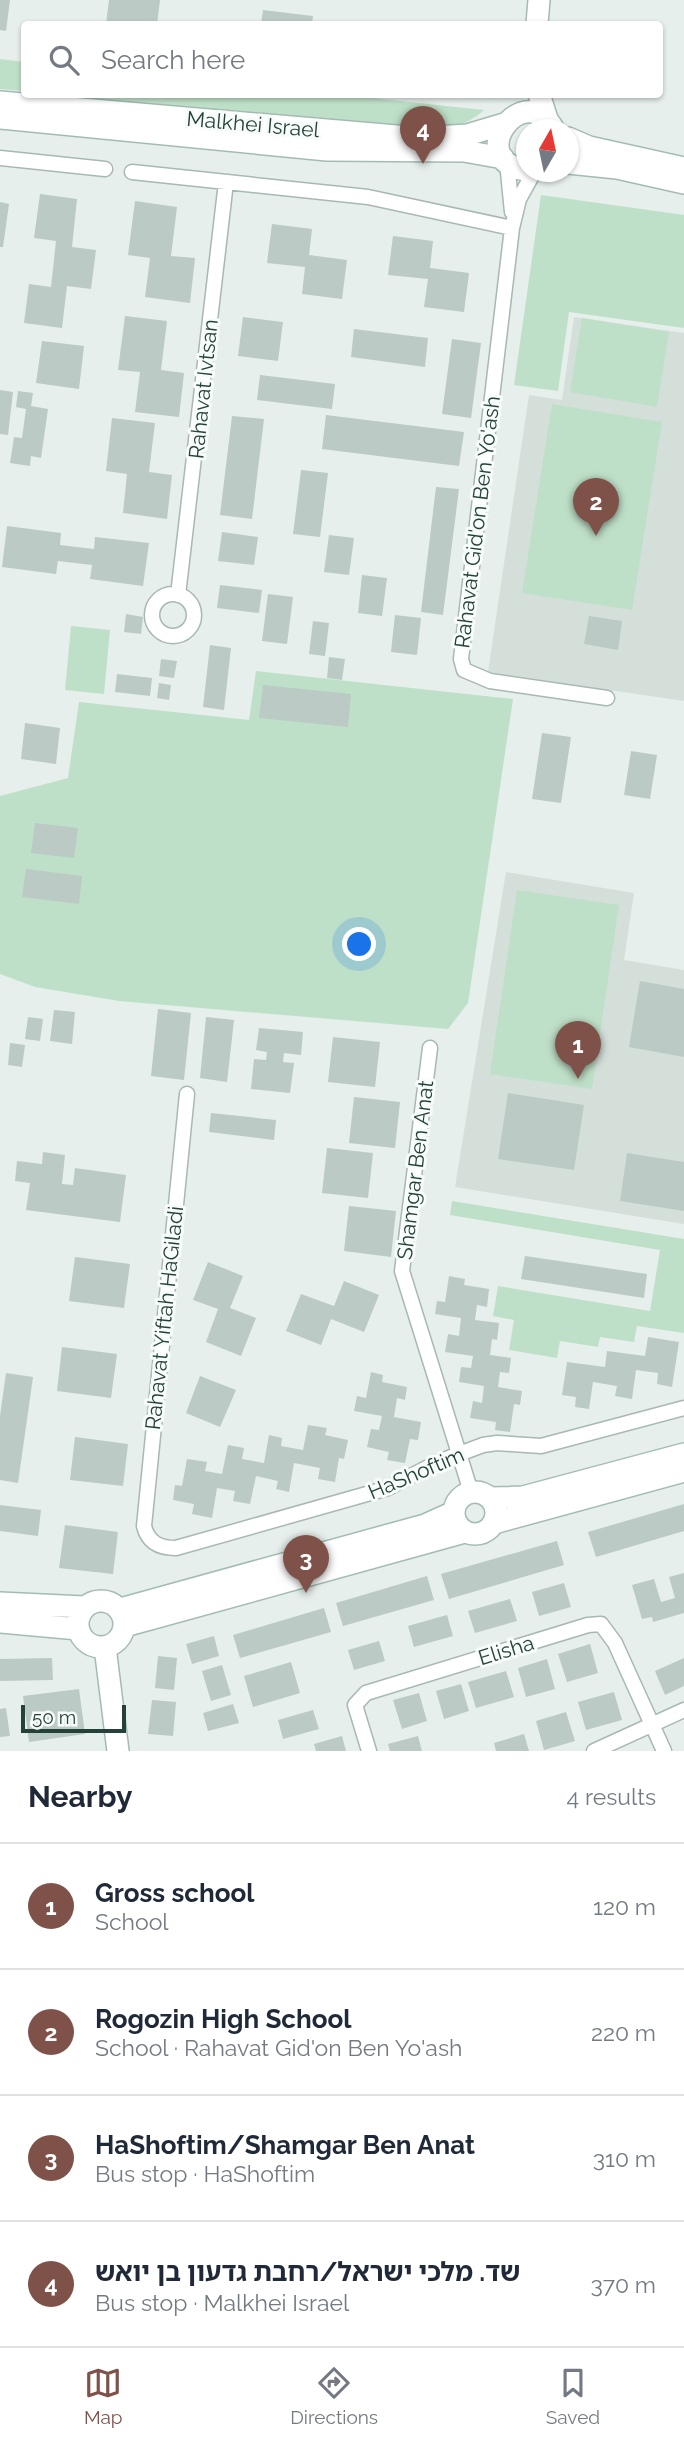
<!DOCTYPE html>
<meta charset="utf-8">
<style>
:root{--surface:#fff;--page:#f2f2f3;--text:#1f2937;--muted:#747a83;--line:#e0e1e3;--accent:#7f5249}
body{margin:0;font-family:Raleway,"Noto Sans Hebrew",sans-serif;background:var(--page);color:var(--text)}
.compass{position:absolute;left:516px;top:119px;width:63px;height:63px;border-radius:50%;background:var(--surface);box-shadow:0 2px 5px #0004;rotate:9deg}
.scale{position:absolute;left:21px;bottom:18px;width:105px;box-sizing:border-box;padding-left:7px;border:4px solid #24423a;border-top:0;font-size:19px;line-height:24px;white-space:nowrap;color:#24423a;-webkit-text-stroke:5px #f7fbf9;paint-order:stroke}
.you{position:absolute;left:360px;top:945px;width:24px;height:24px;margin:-18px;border:5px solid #fff;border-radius:50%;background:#1a73e8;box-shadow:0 0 0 10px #1a73e833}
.badge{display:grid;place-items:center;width:46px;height:46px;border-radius:50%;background:var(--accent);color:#fff;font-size:23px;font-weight:700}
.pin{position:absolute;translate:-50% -58px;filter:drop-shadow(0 2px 4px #0008)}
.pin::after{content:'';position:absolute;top:37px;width:24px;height:21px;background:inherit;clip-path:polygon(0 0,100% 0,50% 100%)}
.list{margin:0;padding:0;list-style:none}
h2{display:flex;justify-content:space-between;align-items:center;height:91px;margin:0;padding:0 28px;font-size:30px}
h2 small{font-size:23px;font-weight:400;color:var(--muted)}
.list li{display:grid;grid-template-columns:46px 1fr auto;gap:21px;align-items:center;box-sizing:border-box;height:126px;padding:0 28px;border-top:2px solid var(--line)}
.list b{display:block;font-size:26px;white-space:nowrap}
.list p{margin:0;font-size:23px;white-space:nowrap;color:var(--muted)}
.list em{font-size:23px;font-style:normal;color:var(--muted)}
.icon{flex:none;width:38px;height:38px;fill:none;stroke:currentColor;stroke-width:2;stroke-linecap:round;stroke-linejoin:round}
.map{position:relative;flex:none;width:684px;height:1751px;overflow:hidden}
.search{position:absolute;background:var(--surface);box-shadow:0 2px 5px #0004;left:21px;right:21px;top:21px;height:77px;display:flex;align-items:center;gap:18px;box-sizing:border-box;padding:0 24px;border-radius:7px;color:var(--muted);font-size:26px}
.sheet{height:595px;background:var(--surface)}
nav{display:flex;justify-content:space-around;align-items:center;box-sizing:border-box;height:98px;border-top:2px solid var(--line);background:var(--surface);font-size:19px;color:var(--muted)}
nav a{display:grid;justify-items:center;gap:4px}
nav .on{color:var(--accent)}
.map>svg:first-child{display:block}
</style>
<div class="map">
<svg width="684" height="1751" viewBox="0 0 684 1751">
<rect width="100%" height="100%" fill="#e6efeb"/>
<path fill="#d4dfda" d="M574 317 684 333V701L488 672 529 395 562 400Z
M506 872 634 893 624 960 684 970V1224L455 1187Z"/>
<path fill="#bfe0c8" d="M0 59 24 62V91L0 89Z
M335 94 484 110C464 128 447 128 421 129L55 95Z
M541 195 684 215V328L569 312 558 391 514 385Z
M582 318 669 332 657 407 570 392Z
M552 404 662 422 632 610 522 593Z
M71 626 110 630 104 694 65 690Z
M256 671 513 699 468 1003 448 1029 119 1001 35 987 0 974V796L68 778 79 702 249 720Z
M517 890 619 905 592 1089 490 1074Z
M452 1201 684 1239V1333L637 1326 634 1342 600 1337 598 1347 560 1341 557 1358 509 1350 514 1320 493 1316 498 1286 650 1311 660 1250 450 1215Z"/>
<path fill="#bbcac4" d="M0 0H10L6 31 0 30Z
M109 0H160L157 24H106Z
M263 10 313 16 312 24H261Z
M40 194 77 199 72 247 96 250 91 289 67 286 62 328 24 323 29 284 51 287 56 241 34 238Z
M135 201 177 207 171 256 195 258 190 303 145 297 150 258 128 255Z
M0 202 9 204 3 247H0Z
M272 224 312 229 309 255 347 260 342 299 302 294 305 267 267 263Z
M393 236 433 241 430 268 469 273 464 312 424 307 428 279 388 275Z
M125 316 167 321 161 370 184 373 179 417 135 412 140 372 118 370Z
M243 317 283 322 278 361 238 356Z
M354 329 428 338 425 367 351 357Z
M452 339 481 343 471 418 442 414Z
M42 341 84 346 79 389 36 383Z
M260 375 335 384 332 409 257 400Z
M0 390 13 392 8 435 0 434Z
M18 391 33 393 31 406 48 409 41 458 31 456 30 466 10 463 14 437 22 438 26 409 16 407Z
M326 415 464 432 459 466 322 449Z
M232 416 264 419 252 519 220 515Z
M112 418 155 423 149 472 172 475 167 519 123 513 127 474 106 471Z
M301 470 328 473 320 537 293 534Z
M436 487 459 489 443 615 421 612Z
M7 526 61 533 60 545 94 549 95 537 149 543 143 586 90 579 92 565 58 561 56 574 2 567Z
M222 532 258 537 254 565 218 561Z
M329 535 354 538 349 575 324 572Z
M362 575 387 578 382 616 358 613Z
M220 585 262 590 259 613 217 608Z
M268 594 293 597 287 644 262 641Z
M126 614 143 617 141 634 124 632Z
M395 615 421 618 417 655 391 652Z
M589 616 622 621 618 650 584 644Z
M313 621 329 623 325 656 309 654Z
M210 645 231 648 224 710 203 707Z
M329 657 345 659 342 680 327 678Z
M161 659 177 661 174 678 159 676Z
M117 674 152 678 150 696 115 692Z
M159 683 171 685 169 700 157 698Z
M263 685 351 694 348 727 259 718Z
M25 723 60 728 56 764 21 759Z
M542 733 571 737 561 803 532 799Z
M631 751 657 755 650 799 624 795Z
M35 823 78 828 74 858 31 853Z
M26 869 82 876 79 904 22 897Z
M640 981 684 989V1057L629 1047Z
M158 1009 191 1013 184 1080 151 1076Z
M54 1010 75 1012 72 1044 50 1041Z
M28 1017 43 1019 40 1041 25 1039Z
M206 1017 234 1020 227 1082 200 1078Z
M259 1028 303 1032 301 1055 284 1053 283 1062 294 1063 290 1093 251 1089 254 1059 266 1060 267 1052 256 1050Z
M333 1037 380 1042 375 1087 328 1082Z
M10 1043 25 1045 22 1067 8 1065Z
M508 1093 584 1105 574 1170 498 1159Z
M354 1097 400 1102 395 1148 349 1143Z
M211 1113 276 1120 274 1140 209 1132Z
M327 1148 373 1153 368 1198 322 1193Z
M43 1152 65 1155 62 1184 73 1185 75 1168 126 1175 120 1222 26 1210 30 1183 15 1181 17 1161 42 1164Z
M627 1153 684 1162V1211L620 1201Z
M349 1206 396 1211 391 1257 344 1251Z
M525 1256 647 1274 644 1298 521 1279Z
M75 1257 130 1264 124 1308 69 1301Z
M208 1262 243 1276 230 1308 256 1318 241 1356 206 1342 218 1309 193 1300Z
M449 1276 465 1279 464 1285 489 1289 487 1307 477 1305 475 1320 499 1323 497 1340 492 1339 490 1355 511 1358 509 1373 500 1372 498 1387 522 1391 520 1405 514 1404 510 1432 495 1430 496 1422 470 1418 473 1401 482 1403 484 1386 459 1382 461 1367 471 1368 473 1356 445 1352 448 1334 459 1336 461 1318 435 1314 437 1301 445 1302Z
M344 1281 379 1295 364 1332 331 1319 321 1345 286 1331 301 1294 334 1306Z
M648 1337 679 1342 672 1387 657 1384 658 1373 636 1370 632 1399 615 1396 617 1386 593 1382 589 1409 575 1407 576 1397 562 1395 567 1362 605 1367 607 1351 645 1356Z
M62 1347 117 1354 111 1398 57 1391Z
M371 1372 383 1375 382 1382 407 1387 405 1400 397 1398 394 1417 421 1422 418 1440 410 1439 405 1463 387 1460 389 1452 367 1447 371 1429 379 1430 382 1416 354 1411 357 1396 366 1398Z
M6 1373 33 1377 18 1483 0 1480V1416Z
M200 1376 236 1390 220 1427 186 1413Z
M308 1425 327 1428 325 1435 348 1440 344 1459 339 1458 335 1482 318 1479 320 1468 294 1463 289 1492 276 1489 278 1481 256 1476 250 1504 233 1501 235 1491 217 1488 212 1518 192 1514 194 1504 173 1500 175 1485 182 1486 187 1459 207 1462 205 1471 222 1474 228 1445 244 1448 242 1459 264 1463 269 1435 282 1438 281 1446 303 1450Z
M75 1437 128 1444 123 1486 70 1480Z
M684 1504V1531L596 1557 588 1532Z
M0 1505 41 1510 38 1536 0 1531Z
M65 1525 118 1532 113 1574 59 1568Z
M557 1541 564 1565 449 1599 441 1574Z
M684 1573V1613L653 1622 652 1617 642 1619 632 1585 654 1579 661 1602 675 1598 669 1577Z
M427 1576 434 1600 343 1626 336 1603Z
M564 1583 571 1607 539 1616 532 1592Z
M510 1599 517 1621 475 1633 468 1611Z
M324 1608 331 1632 240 1658 233 1635Z
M447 1615 453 1636 414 1647 408 1626Z
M214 1636 219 1656 192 1664 186 1644Z
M379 1641 385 1661 354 1670 348 1650Z
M590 1644 598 1673 567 1682 558 1654Z
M158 1656 177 1658 174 1690 155 1688Z
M52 1658 53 1680 0 1681V1659Z
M684 1658V1686L665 1695 655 1671Z
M547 1659 555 1689 526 1697 518 1668Z
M291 1662 300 1693 253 1707 244 1676Z
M222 1665 231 1695 211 1701 202 1671Z
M506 1671 514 1697 476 1708 468 1682Z
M461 1684 469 1711 444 1719 436 1691Z
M79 1689 85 1734 29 1742 23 1696Z
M614 1692 622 1720 586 1730 578 1702Z
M419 1693 427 1721 402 1729 393 1700Z
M152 1700 176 1702 173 1736 148 1734Z
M233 1704 239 1723 208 1731 203 1713Z
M6 1708 10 1736 0 1737V1709Z
M313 1710 319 1729 283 1739 278 1720Z
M566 1712 575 1741 544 1750 536 1721Z
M524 1734 529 1751H496L494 1743Z
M342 1736 346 1751H316L314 1744Z
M418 1736 422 1751H390L388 1744Z"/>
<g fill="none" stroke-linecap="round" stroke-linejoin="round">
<g stroke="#a8b8b2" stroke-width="17">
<path id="street" d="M0 158 105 169
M507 162 512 212
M132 172 368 197 512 228
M534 172 519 199 512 228 461 659 464 670 490 681 607 698
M152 615a21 21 0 1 1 42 0a21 21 0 1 1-42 0Z
M178 595 226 182
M430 1048 402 1271 471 1492
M187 1094 144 1526C148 1543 160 1548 176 1548L388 1488 438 1462 483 1445 497 1443 541 1446 684 1408
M369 1751 355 1705 366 1693 588 1625 601 1624 615 1643 664 1751
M594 1751 684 1710"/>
</g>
<g stroke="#a4bbb3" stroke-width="24">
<path id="secondary" d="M537 24 539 0
M539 94 547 119
M0 102 420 138 467 135 504 124
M0 118 327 150 464 151 503 158
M568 138 589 147 684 168
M568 163 617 168 684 183
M526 170C462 161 524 75 554 130
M454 1513a21 21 0 1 1 42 0a21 21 0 1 1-42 0Z
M491 1498 523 1497 684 1454
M494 1523 684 1471
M78 1624a23 23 0 1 1 46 0a23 23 0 1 1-46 0Z
M0 1603 84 1607
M120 1609 425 1525 454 1512
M0 1622 78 1629
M125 1626 465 1532
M105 1647 118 1751"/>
</g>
<use href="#street" stroke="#fff" stroke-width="14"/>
<use href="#secondary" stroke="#fff" stroke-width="21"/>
</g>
<g text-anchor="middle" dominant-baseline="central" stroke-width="6" stroke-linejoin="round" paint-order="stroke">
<g font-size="21" fill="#24423a" stroke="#f7fbf9">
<text transform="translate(253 124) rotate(5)">Malkhei Israel</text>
<text transform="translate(203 389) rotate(-84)">Rahavat Ivtsan</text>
<text transform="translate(477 522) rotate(-83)">Rahavat Gid'on Ben Yo'ash</text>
<text transform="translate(415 1170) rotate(-83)">Shamgar Ben Anat</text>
<text transform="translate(164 1318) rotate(-84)">Rahavat Yiftah HaGiladi</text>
<text transform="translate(416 1473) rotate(-23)">HaShoftim</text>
<text transform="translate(506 1650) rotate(-17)">Elisha</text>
</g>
</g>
</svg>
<svg class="compass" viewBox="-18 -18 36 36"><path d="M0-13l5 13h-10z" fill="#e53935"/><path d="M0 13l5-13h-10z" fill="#747a83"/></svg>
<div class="scale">50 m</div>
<div class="you"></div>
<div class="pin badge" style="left:578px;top:1079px">1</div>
<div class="pin badge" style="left:596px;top:536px">2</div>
<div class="pin badge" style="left:306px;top:1593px">3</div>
<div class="pin badge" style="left:423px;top:164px">4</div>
<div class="search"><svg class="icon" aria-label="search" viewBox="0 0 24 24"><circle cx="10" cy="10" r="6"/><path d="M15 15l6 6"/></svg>Search here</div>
</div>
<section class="sheet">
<h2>Nearby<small>4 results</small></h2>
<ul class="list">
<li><span class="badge">1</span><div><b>Gross school</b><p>School</p></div><em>120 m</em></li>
<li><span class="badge">2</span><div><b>Rogozin High School</b><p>School · Rahavat Gid'on Ben Yo'ash</p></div><em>220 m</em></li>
<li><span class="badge">3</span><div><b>HaShoftim/Shamgar Ben Anat</b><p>Bus stop · HaShoftim</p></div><em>310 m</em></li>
<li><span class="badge">4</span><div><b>שד. מלכי ישראל/רחבת גדעון בן יואש</b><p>Bus stop · Malkhei Israel</p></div><em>370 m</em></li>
</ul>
</section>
<nav>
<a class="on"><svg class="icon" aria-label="map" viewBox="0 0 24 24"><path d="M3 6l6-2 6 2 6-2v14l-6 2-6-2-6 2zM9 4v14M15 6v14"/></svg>Map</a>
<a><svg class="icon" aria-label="directions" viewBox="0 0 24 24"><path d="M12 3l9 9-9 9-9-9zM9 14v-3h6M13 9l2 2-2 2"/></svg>Directions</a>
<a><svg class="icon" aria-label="saved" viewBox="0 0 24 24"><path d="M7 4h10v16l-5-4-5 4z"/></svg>Saved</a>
</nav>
